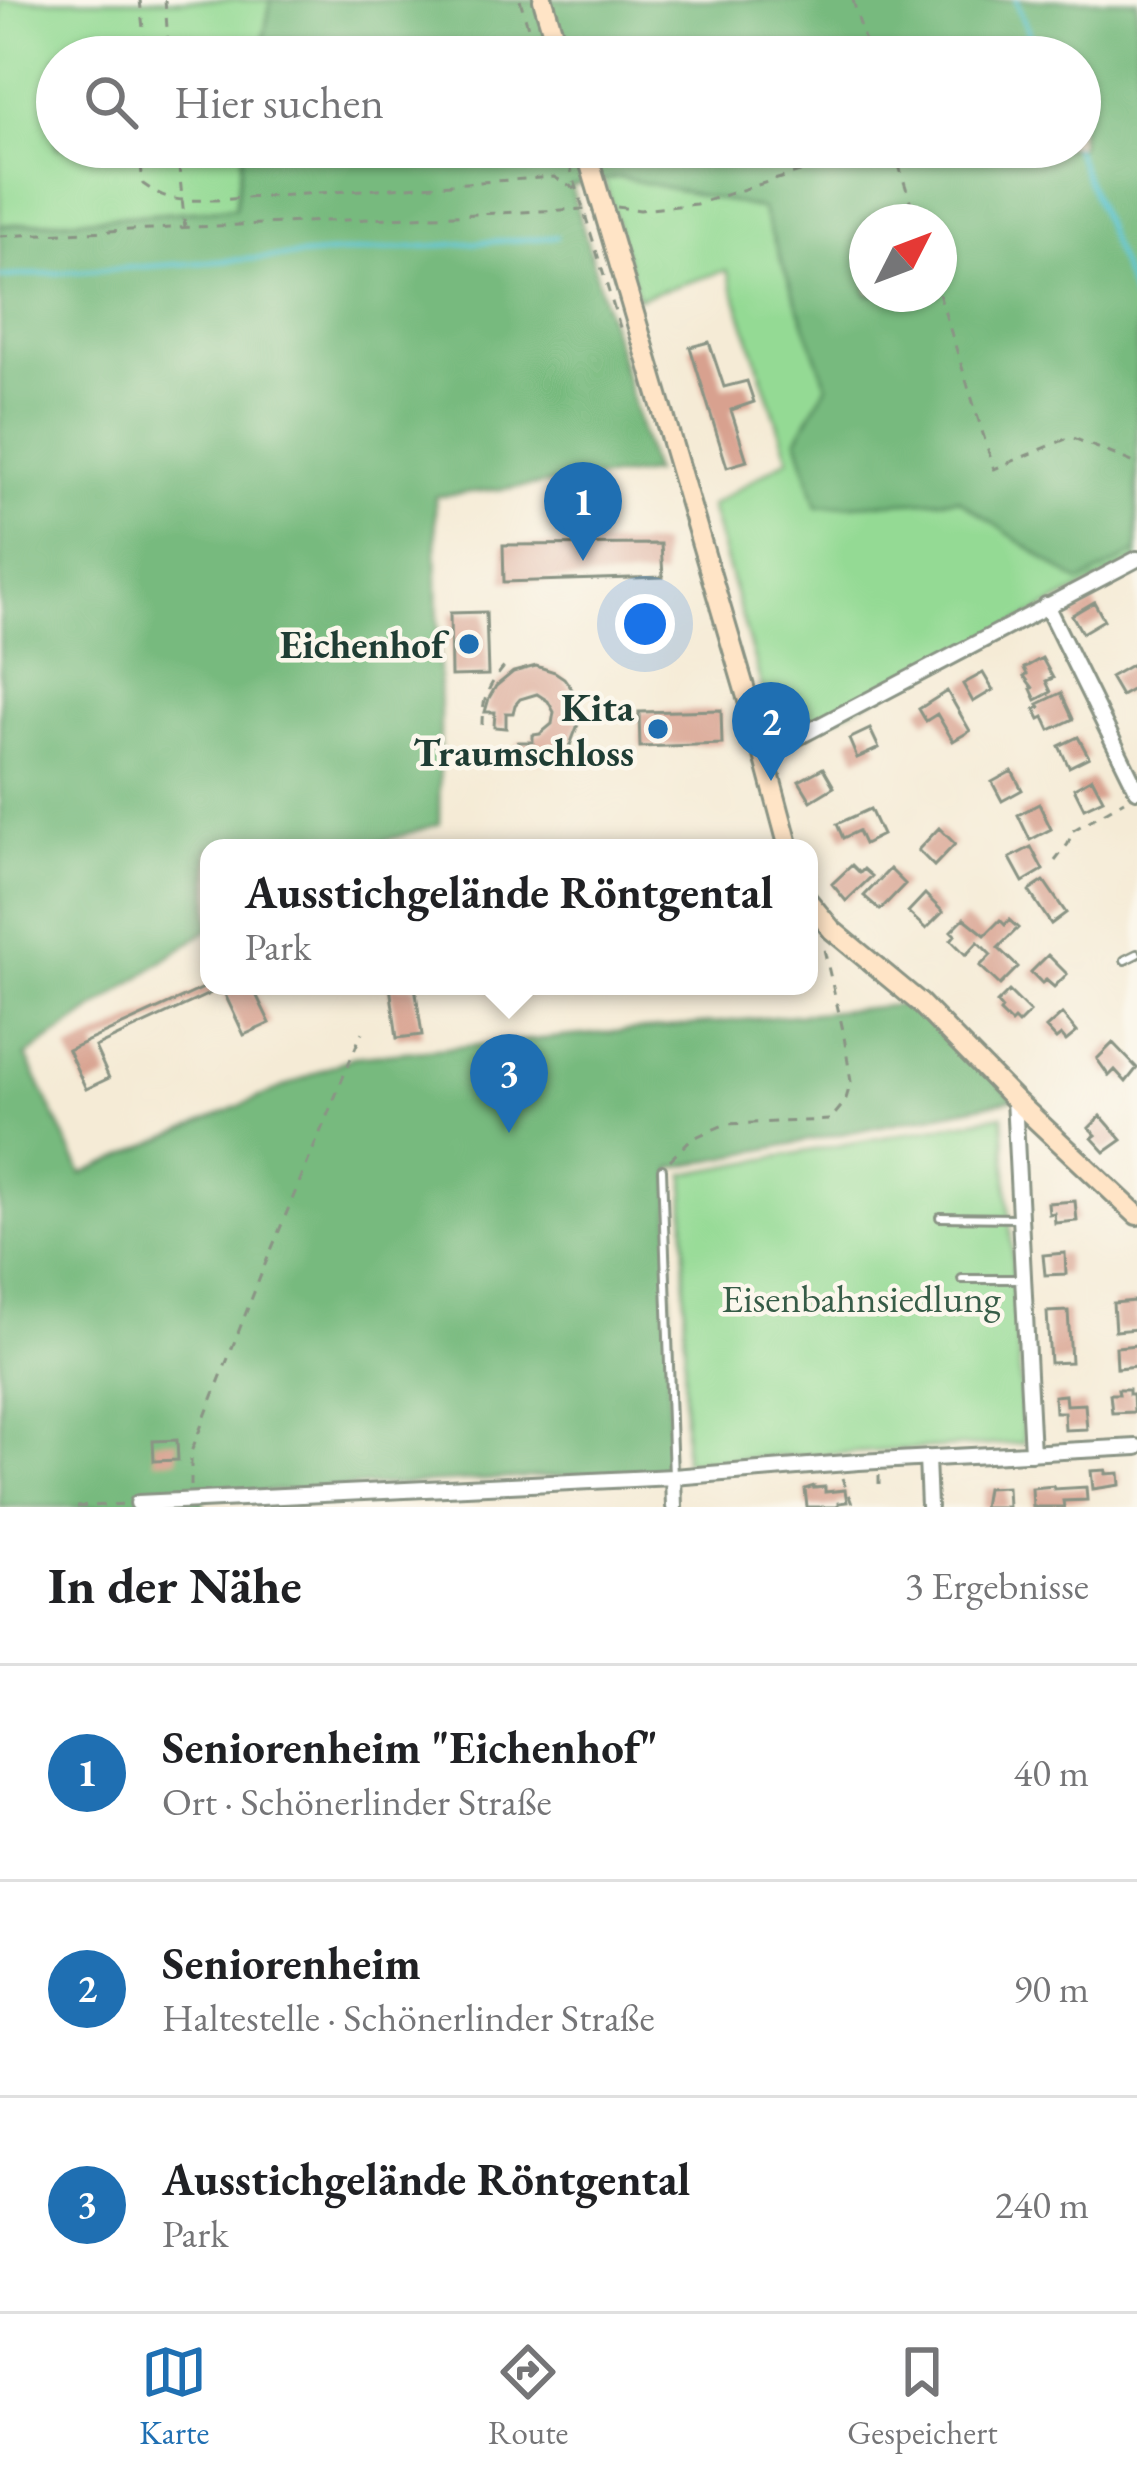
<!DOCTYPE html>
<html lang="de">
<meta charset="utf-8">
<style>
:root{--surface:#fff;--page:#f6f6f6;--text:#202124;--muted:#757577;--line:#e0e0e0;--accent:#1f6fb2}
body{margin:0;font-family:"EB Garamond",serif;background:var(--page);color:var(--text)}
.compass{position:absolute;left:849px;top:204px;width:108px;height:108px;border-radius:50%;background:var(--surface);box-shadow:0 3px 9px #0004;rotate:48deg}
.you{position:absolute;left:645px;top:624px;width:42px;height:42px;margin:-30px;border:9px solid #fff;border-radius:50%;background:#1a73e8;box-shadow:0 0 0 18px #1a73e833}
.badge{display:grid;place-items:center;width:78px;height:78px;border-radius:50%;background:var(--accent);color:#fff;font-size:39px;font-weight:700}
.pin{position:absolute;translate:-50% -99px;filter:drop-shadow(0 3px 6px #0008)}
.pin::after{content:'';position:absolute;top:63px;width:42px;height:36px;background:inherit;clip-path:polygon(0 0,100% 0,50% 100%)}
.popup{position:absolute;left:200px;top:839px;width:618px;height:156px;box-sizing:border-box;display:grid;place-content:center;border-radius:24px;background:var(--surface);filter:drop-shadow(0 3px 9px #0005);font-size:39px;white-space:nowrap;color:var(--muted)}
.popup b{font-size:45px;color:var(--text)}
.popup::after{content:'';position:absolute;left:50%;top:100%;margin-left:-24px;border:24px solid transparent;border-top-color:var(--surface)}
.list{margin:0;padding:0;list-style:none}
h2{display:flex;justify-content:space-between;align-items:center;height:156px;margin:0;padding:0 48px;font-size:51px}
h2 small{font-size:39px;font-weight:400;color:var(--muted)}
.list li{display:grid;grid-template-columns:78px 1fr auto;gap:36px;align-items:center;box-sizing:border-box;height:216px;padding:0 48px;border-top:3px solid var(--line)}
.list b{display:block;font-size:45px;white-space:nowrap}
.list p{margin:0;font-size:39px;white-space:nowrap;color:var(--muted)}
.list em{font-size:39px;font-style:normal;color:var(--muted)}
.icon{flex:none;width:66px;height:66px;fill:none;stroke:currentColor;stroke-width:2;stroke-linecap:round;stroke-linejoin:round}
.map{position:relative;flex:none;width:1137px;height:1507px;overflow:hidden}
.search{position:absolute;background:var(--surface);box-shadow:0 3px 9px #0004;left:36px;right:36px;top:36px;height:132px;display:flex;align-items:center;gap:30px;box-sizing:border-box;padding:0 42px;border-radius:66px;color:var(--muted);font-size:45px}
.sheet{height:804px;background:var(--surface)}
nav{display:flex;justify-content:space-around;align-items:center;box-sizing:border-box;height:168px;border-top:3px solid var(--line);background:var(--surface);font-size:33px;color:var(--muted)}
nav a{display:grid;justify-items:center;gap:6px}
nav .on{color:var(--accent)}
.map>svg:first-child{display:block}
</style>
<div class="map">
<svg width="1137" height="1507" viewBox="0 0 1137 1507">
<rect width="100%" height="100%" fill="#fbf7ec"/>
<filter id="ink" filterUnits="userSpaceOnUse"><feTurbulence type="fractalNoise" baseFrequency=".00833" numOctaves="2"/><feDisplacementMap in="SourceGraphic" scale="24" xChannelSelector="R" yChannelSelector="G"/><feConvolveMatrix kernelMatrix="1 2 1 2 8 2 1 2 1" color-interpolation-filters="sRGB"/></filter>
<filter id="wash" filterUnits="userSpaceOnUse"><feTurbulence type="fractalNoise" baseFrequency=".004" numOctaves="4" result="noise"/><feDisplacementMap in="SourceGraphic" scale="48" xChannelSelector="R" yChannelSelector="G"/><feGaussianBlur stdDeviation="2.7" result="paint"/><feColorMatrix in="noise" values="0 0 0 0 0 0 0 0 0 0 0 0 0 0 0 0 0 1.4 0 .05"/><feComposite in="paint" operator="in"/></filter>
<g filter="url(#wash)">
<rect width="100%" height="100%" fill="#f5ebd6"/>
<path fill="#94da94" stroke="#5a8c64" stroke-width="3" fill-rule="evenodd" d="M0 0H271L260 57H57V147H244L235 208 0 225Z
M1137 0V560L779 747 710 506 789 458 727 270 638 298 595 147H1080V57ZM867 222H939V294H867Z
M1003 1115 1024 1443 684 1462 685 1174Z"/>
<path fill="#77ba7e" stroke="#4b7c59" stroke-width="3" fill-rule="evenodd" d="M271 0H1137V552L1080 583 958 499 817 507 797 438 827 385 762 209 619 177 571 186 653 473 435 496 440 718 439 824 360 848H209V929L26 1056 82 1174 353 1057 920 1003 1014 1099 672 1168 668 1470 203 1495V1507H0V226L235 208 244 147H1080V57H260ZM867 222H939V294H867Z"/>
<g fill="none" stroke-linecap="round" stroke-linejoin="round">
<path stroke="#5ac4d4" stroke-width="4.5" d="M1016 0 1038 57
M1074 147 1137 307
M0 277 557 237"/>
</g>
<g id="blocks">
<path fill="#d8a18f" d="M709 342 724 387 747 381 754 402 731 410 747 461 727 467 690 347Z
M661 544 663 577 504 582 503 545Z
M1094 602 1104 620 1082 633 1072 615Z
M486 612 488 675 451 676 450 613Z
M1042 658 1053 678 1046 681 1051 692 1036 700 1031 689 1033 688 1024 676 1027 674 1024 668Z
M1131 665 1137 675V687L1121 696 1110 677Z
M536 666 555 672 564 678 579 699 582 714 570 745 555 757 537 762 535 753 517 752 518 742H533V735L540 734 552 724 554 712 548 701 537 694 520 699 515 705 513 713H506V728L494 727 495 712H485L489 698 496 686 513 672Z
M983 673 993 690 973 702 963 684Z
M947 691 970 731 953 741 937 714 926 721 919 709Z
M1061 693 1073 719 1050 730 1044 717 1040 719 1035 709 1040 707 1038 704Z
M721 710 722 744 640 747 639 712Z
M870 729 879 748 857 758 849 739Z
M1078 737 1089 757 1069 767 1059 746Z
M823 768 834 787 811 801 799 781Z
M1012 771 1022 790 1002 801 992 782Z
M1092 778 1103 799 1084 808 1074 788Z
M1039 804 1051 829 1030 840 1018 815Z
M870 809 882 835 864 844 858 831 843 838 837 824Z
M939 828 955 844 934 866 918 850Z
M1031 847 1043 870 1023 882 1010 858Z
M852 865 860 873 864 869 872 876 846 901 832 884Z
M890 869 905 884 880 910 864 896Z
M1044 881 1066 913 1051 924 1029 891Z
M925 894 943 912 926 929 908 912Z
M964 918 985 935 1000 920 1005 925 1009 920 1018 928 998 948 1018 967 1000 985 980 966 991 955 978 942 966 955 951 940 955 935 951 931Z
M1048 955 1067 974 1054 987 1046 980 1042 983 1031 972Z
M208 986H252L270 1023 244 1035 222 988 95 1047 109 1078 86 1089 68 1050Z
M390 986H415L422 1035 397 1038Z
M1009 991 1030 1012 1018 1024 1014 1020 1011 1023 1000 1012 1002 1009 997 1003Z
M1062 1014 1077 1032 1066 1041 1061 1035 1056 1039 1046 1028Z
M1113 1043 1137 1068 1126 1082 1115 1070 1109 1076 1097 1059Z
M1101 1116 1122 1140 1105 1152 1092 1138 1096 1135 1089 1128Z
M1075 1201 1077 1221 1055 1223 1054 1213 1049 1214 1048 1203Z
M1065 1253 1066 1274 1045 1275 1043 1255Z
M1135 1301 1137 1329 1115 1331 1113 1303Z
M1068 1311 1071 1362 1050 1363 1047 1312Z
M1137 1345V1366L1117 1368 1116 1347Z
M1118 1389H1129V1394H1133L1134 1412 1112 1413 1110 1394H1119Z
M1065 1395 1066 1405 1085 1404 1087 1429 1065 1430 1064 1412H1055L1054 1396Z
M177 1440 178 1460 154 1461 153 1441Z
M1106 1470V1474L1119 1473 1120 1485 1093 1489 1091 1471Z
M814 1486V1488L825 1487V1492L845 1490 847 1502 838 1503V1507H807L805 1489Z
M1053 1486 1054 1489 1086 1487 1087 1500 1063 1501 1064 1507H1033L1032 1488Z
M1007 1487 1008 1507H983L986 1488Z"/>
</g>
</g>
<g filter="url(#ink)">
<use href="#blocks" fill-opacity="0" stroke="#8a9485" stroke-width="3"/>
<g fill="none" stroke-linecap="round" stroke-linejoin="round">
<g stroke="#8a9485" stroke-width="12">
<path id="lane" d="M1125 960 1137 954
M662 1169 673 1477
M940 1217 1016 1218
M962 1279H1019"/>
</g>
<g stroke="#8a9485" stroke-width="20">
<path id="street" d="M1046 605 1137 790
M764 755 1137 559
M1014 1099 1032 1453
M927 1458 929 1507
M673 1477 674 1507
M138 1503 673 1477 859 1462 1137 1447"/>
</g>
<g stroke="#8a9485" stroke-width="24">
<path id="secondary" d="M543 0 560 57
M585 147 764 755 789 848
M809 902 832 930 920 1003 1014 1099 1137 1215"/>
</g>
<path stroke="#8a9485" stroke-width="3" stroke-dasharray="9 9" stroke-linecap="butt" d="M140 0 146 57
M165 0 169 57
M520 0 537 57
M853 0 869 57
M139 147 143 184C172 204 183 200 216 200L554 177 581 192
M177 147 185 228
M564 147 622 334
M893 147 917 222
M617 207 640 210 696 204 881 147
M0 236 585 209
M939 294 994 469 1071 437 1137 464
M482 725C482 700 488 686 504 667
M1055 861 1068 844 1072 831 1124 801
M670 1160 691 1139 726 1124 830 1120 845 1102 851 1082 843 1030 823 945
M879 1475V1492
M842 1478 852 1504 850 1507
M191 1486V1452L264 1267 362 1032
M77 1507 124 1504"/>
<use href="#lane" stroke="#fff" stroke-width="6"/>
<use href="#street" stroke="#fff" stroke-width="14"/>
<use href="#secondary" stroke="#ffe4c6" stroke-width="18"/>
</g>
</g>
<g fill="#1f6fb2" stroke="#fbf7ec" stroke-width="4.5">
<circle cx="469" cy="644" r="12"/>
<circle cx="658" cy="729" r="12"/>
</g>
<g text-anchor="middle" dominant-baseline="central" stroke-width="9" stroke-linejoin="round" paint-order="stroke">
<g font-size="39" font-weight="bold" fill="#1f3d34" stroke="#fbf7ec" text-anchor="end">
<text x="445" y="644">Eichenhof</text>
<text x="634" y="707">Kita<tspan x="634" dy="45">Traumschloss</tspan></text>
</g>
<g font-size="39" fill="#365c47" stroke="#fbf7ec">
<text x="861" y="1298">Eisenbahnsiedlung</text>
</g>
</g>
</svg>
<svg class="compass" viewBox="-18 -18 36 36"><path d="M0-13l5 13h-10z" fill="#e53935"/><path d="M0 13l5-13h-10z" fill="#757577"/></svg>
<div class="you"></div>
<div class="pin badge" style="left:583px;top:561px">1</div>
<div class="pin badge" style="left:771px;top:781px">2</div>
<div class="pin badge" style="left:509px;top:1133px">3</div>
<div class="popup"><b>Ausstichgelände Röntgental</b>Park</div>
<div class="search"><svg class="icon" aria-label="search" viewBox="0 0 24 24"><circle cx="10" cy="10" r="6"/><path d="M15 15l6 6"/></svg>Hier suchen</div>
</div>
<section class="sheet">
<h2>In der Nähe<small>3 Ergebnisse</small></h2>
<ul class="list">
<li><span class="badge">1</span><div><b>Seniorenheim &quot;Eichenhof&quot;</b><p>Ort · Schönerlinder Straße</p></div><em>40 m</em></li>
<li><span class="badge">2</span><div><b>Seniorenheim</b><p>Haltestelle · Schönerlinder Straße</p></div><em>90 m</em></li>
<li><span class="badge">3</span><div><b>Ausstichgelände Röntgental</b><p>Park</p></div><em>240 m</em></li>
</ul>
</section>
<nav>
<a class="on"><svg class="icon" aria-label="map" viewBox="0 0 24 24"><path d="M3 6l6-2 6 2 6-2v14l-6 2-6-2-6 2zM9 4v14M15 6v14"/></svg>Karte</a>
<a><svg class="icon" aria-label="directions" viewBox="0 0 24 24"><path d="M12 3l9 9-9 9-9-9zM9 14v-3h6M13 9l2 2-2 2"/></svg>Route</a>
<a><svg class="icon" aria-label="saved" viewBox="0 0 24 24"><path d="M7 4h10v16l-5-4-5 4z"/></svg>Gespeichert</a>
</nav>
